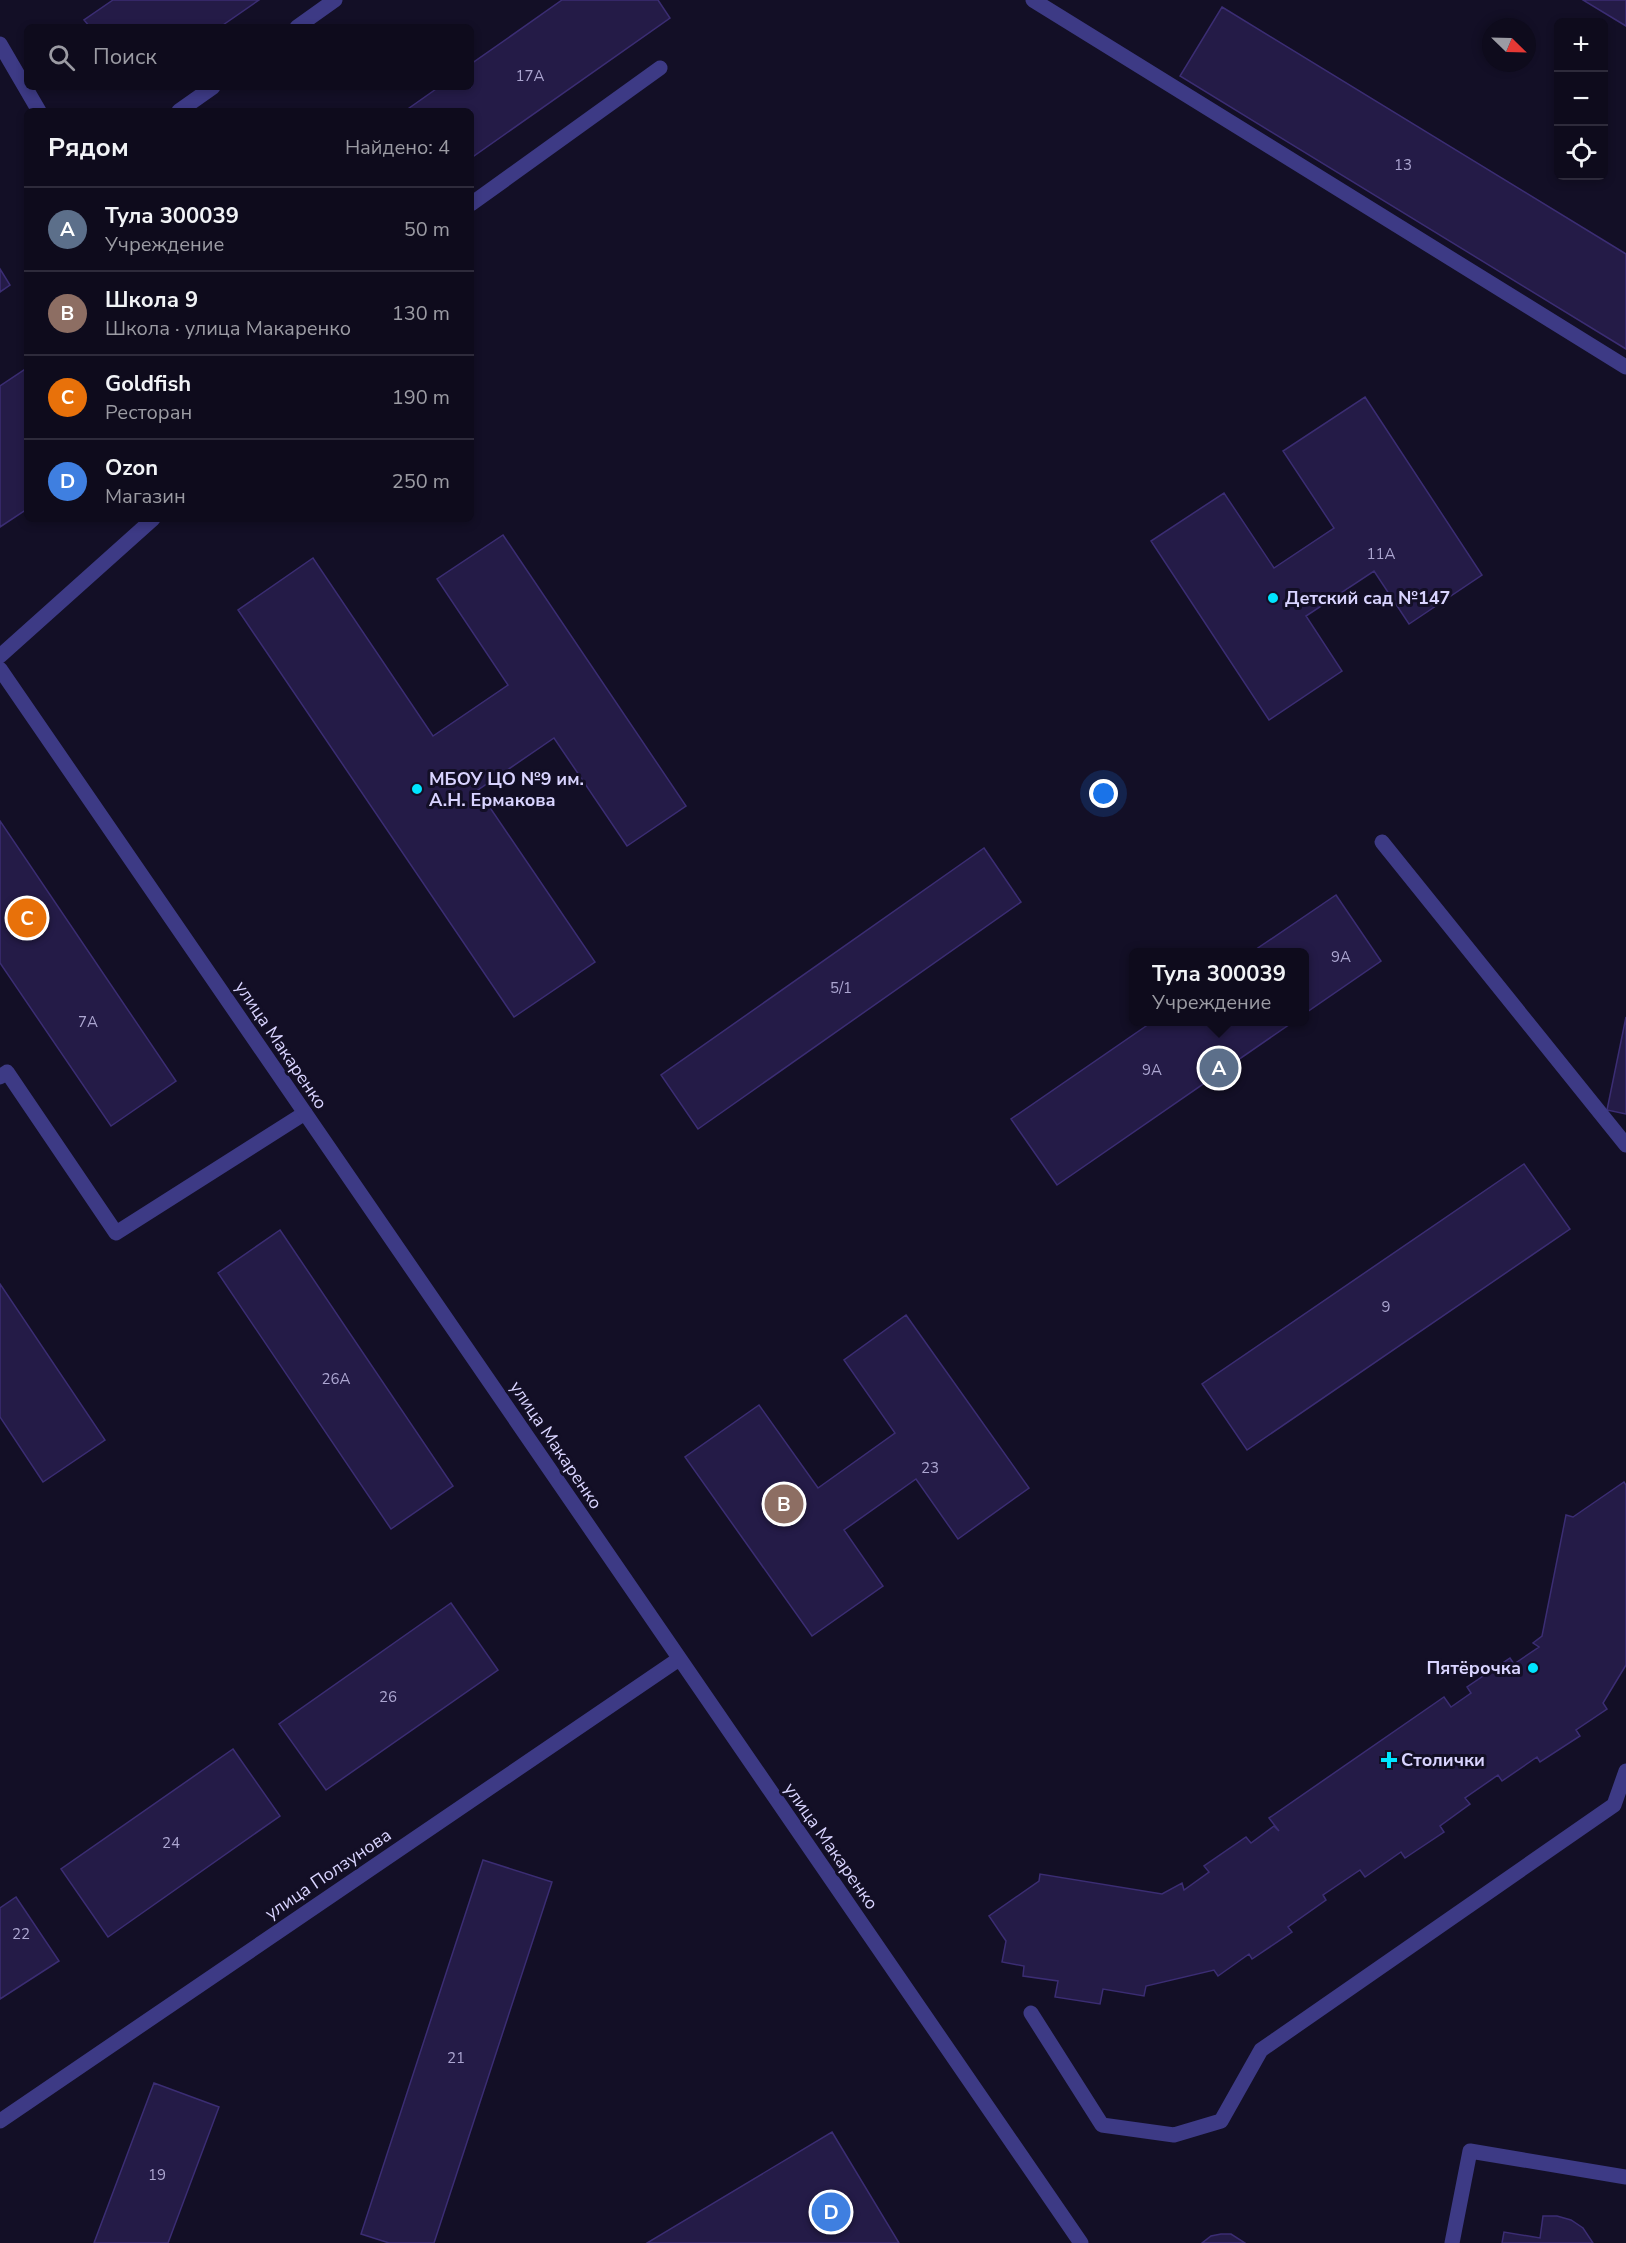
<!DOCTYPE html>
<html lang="ru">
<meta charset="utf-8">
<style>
:root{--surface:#0e0b1c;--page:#171425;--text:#f1f3f6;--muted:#9b9ba3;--line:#2e2b3b;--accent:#2563eb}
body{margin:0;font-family:"Nunito Sans",sans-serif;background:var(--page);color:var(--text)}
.controls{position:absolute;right:18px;top:18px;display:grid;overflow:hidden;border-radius:9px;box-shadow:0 3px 9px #0003}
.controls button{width:54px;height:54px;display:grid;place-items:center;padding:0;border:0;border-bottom:2px solid var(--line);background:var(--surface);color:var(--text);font:30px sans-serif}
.compass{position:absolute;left:1482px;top:18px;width:54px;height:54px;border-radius:50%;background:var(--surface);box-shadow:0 3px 9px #0003;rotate:113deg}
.you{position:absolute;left:1104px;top:794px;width:21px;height:21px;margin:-15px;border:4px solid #fff;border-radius:50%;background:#1a73e8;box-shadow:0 0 0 9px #1a73e833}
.badge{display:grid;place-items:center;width:39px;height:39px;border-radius:50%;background:var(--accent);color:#fff;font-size:20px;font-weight:700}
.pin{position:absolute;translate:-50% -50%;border:3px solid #fff;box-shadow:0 2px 6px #0006}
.popup{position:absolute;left:1129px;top:948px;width:180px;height:78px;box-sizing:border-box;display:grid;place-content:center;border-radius:9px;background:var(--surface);filter:drop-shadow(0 2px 4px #0005);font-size:20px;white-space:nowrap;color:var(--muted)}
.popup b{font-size:22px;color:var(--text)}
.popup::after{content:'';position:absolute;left:50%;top:100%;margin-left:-12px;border:12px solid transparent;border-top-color:var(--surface)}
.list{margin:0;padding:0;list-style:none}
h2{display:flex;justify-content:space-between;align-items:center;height:78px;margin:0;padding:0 24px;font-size:26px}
h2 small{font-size:20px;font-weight:400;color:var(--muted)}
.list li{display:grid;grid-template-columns:39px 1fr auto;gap:18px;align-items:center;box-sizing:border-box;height:84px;padding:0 24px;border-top:2px solid var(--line)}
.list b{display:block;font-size:22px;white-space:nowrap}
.list p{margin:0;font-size:20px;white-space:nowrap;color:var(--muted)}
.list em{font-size:20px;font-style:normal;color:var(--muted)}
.icon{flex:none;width:33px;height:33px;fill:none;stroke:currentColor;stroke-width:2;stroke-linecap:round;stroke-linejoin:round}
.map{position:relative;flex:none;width:1626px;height:2243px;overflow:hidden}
.search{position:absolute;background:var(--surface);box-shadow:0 3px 9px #0003;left:24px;top:24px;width:450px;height:66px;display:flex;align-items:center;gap:15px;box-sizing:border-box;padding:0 21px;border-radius:9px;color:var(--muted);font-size:22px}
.panel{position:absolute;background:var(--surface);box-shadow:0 3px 9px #0003;left:24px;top:108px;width:450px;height:414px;border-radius:9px}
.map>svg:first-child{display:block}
</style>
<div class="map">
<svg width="1626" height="2243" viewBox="0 0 1626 2243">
<rect width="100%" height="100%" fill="#130f26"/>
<path fill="#241b47" stroke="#3b2d73" stroke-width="1.5" d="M113 0H259L220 27H90L84 20Z
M562 0H658L670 18 471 158V111H405L439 87H471V64Z
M1583 0H1626V26Z
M1222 7 1626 254V349L1180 76Z
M0 269 10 285 0 292Z
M27 368V509L0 527V386Z
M1365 397 1482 575 1409 624 1374 571 1306 616 1342 671 1269 720 1151 541 1224 493 1274 568 1334 528 1283 451Z
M503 535 686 806 627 846 554 738 478 790 595 962 514 1017 238 610 313 558 433 736 508 685 437 579Z
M0 821 176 1081 111 1126 0 963Z
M984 848 1021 902 698 1129 661 1075Z
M1336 895 1381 961 1304 1014V952H1252Z
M1626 1017V1114L1607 1110Z
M1152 1022H1293L1057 1185 1011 1119Z
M1524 1164 1570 1229 1247 1450 1202 1384Z
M280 1230 453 1486 391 1529 218 1273Z
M0 1284 105 1440 43 1482 0 1417Z
M906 1315 1029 1488 958 1539 916 1479 844 1530 883 1586 812 1636 685 1457 759 1405 818 1488 895 1433 844 1360Z
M1624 1482 1626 1485V1665L1603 1703 1607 1709 1576 1730 1580 1736 1540 1762 1537 1757 1502 1781 1498 1775 1465 1798 1470 1804 1440 1826 1444 1832 1405 1858 1401 1852 1365 1877 1360 1870 1323 1895 1326 1900 1288 1927 1292 1932 1252 1959 1249 1954 1218 1976 1214 1970 1146 1986 1144 1996 1103 1989 1100 2004 1055 1997 1058 1981 1023 1976 1024 1966 1002 1962 1006 1941 989 1916 1039 1881 1040 1874 1162 1894 1182 1883 1184 1890 1209 1872 1204 1866 1246 1837 1251 1843 1274 1826 1279 1831 1269 1818 1444 1697 1451 1707 1471 1693 1467 1687 1510 1658 1514 1664 1539 1647 1533 1643 1542 1636 1566 1515 1573 1517Z
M451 1603 498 1670 326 1790 279 1724Z
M233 1749 280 1816 108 1937 61 1869Z
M483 1860 552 1882 434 2243H389L361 2234Z
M16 1897 59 1961 0 1999V1908Z
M154 2083 219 2107 168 2243H94Z
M832 2132 899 2243H647Z
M1543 2216H1557L1571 2220 1583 2228 1593 2243H1502L1504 2232 1540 2238Z
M1221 2234H1231L1245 2243H1202L1211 2236Z"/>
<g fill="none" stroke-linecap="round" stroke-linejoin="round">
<path stroke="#3d3a85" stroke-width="15" d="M1033 0 1626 367
M297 27 335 0
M179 111 213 87
M471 204 660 68
M1382 842 1626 1145
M0 1077 7 1072 116 1233 305 1113
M1031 2013 1102 2125 1174 2135 1221 2121 1261 2050 1614 1805 1626 1771
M1452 2243 1470 2151 1626 2177"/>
<path stroke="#3d3a85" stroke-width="15" d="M0 44 39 111
M0 656 153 519
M0 669 1081 2243
M0 2121 679 1659"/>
</g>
<g fill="#00e5ff" stroke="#130f26" stroke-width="2">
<circle cx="1273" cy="598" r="6"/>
<circle cx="417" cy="789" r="6"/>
<circle cx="1533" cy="1668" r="6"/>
<path d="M1386 1751h6v6h6v6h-6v6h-6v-6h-6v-6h6z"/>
</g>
<g text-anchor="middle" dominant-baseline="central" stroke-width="6" stroke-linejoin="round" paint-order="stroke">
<g font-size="15" fill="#aca6d1">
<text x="530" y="76">17А</text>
<text x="1403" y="165">13</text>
<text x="1381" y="554">11А</text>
<text x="1341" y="957">9А</text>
<text x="841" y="988">5/1</text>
<text x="88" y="1022">7А</text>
<text x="1152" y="1070">9А</text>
<text x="1386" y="1307">9</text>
<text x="336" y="1379">26А</text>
<text x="930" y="1468">23</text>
<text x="388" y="1697">26</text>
<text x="171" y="1843">24</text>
<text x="21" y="1934">22</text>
<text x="456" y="2058">21</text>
<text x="157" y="2175">19</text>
</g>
<g font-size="18" font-weight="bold" fill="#d9d4ff" stroke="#130f26" text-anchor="start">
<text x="1285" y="598">Детский сад №147</text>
<text x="429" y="779">МБОУ ЦО №9 им.<tspan x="429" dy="21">А.Н. Ермакова</tspan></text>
<text x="1521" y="1668" text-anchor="end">Пятёрочка</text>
<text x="1401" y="1760">Столички</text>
</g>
<g font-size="18" fill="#d9d4ff" stroke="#130f26">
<text transform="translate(281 1045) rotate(56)">улица Макаренко</text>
<text transform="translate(556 1445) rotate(56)">улица Макаренко</text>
<text transform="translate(831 1846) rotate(55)">улица Макаренко</text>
<text transform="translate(328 1874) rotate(-34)">улица Ползунова</text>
</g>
</g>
</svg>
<div class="controls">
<button>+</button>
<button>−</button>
<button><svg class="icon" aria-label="locate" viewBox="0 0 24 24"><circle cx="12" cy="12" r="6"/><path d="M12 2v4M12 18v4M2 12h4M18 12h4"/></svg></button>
</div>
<svg class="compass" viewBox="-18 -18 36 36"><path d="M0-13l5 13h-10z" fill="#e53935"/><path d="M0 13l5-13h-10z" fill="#9b9ba3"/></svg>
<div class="you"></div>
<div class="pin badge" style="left:1219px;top:1068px;background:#5c6f8a">A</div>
<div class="popup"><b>Тула 300039</b>Учреждение</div>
<div class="pin badge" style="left:784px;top:1504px;background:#8d6e63">B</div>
<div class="pin badge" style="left:27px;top:918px;background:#e8710a">C</div>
<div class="pin badge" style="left:831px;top:2212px;background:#3f7fe0">D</div>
<div class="search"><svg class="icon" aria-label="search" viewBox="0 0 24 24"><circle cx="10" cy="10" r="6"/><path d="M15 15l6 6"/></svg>Поиск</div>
<section class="panel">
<h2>Рядом<small>Найдено: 4</small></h2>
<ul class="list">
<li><span class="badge" style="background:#5c6f8a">A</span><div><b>Тула 300039</b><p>Учреждение</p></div><em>50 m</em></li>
<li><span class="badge" style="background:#8d6e63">B</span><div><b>Школа 9</b><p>Школа · улица Макаренко</p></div><em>130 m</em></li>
<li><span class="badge" style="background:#e8710a">C</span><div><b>Goldfish</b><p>Ресторан</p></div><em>190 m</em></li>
<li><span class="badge" style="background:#3f7fe0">D</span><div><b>Ozon</b><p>Магазин</p></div><em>250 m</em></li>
</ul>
</section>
</div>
